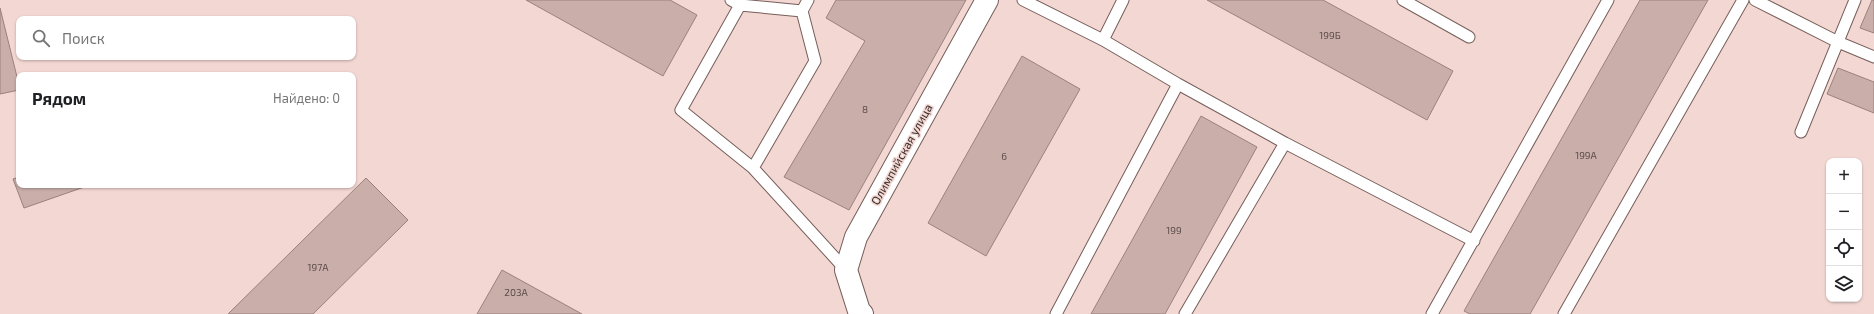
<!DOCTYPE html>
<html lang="ru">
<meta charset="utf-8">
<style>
:root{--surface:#fff;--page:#f6f6f6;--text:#202124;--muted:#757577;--line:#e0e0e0}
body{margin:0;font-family:"Exo 2",sans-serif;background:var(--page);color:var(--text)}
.controls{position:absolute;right:12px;bottom:12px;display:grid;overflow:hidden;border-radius:8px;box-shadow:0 1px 3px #0004}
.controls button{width:36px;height:36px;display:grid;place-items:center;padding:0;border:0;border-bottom:1px solid var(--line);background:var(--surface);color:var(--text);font:20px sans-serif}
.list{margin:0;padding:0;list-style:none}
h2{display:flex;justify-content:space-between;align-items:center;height:52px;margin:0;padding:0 16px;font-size:17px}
h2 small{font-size:13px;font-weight:400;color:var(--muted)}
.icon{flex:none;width:22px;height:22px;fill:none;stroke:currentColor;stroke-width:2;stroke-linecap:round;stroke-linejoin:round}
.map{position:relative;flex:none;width:1874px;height:314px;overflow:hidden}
.search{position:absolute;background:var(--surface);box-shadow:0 1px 3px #0004;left:16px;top:16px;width:340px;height:44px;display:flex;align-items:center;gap:10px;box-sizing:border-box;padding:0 14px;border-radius:8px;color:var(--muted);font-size:15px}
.panel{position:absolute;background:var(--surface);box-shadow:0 1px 3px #0004;left:16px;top:72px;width:340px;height:116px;border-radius:8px}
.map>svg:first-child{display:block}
</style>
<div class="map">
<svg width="1874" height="314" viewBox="0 0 1874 314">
<rect width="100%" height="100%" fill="#f3d7d2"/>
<path fill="#c9aea9" stroke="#9b817d" d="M526 0H670L697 15 663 76Z
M836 0H966L849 210 784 177 865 41 826 18Z
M1207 0H1323L1453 71 1427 120Z
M1640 0H1708L1530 314H1470L1464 311Z
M1872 0H1874V33L1860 28Z
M0 8 19 85V90L0 94Z
M1022 56 1080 89 986 256 928 223Z
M1838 68 1874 82V113L1827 94Z
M1201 116 1257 147 1165 314H1091Z
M19 177V185H90L24 208 13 179Z
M366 178 408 220 313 314H228Z
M502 270 582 314H477Z"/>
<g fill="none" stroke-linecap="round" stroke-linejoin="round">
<g stroke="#765e5a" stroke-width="13">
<path id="service" d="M731 0 740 5 802 11
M1023 0 1103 40 1178 84 1285 143 1474 241
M1403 0 1469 37
M1755 0 1838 42 1874 57
M740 5 681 110 753 168 846 270
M1103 40 1123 0
M1801 132 1855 0
M753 168 815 61 802 11 808 0
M1056 314 1178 84
M1185 314 1285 143
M1432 314 1608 0
M1564 314 1743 0"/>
</g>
<g stroke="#765e5a" stroke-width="24">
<path id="minor" d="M862 314 859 311 846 270 856 237 987 0"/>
</g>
<use href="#service" stroke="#fff" stroke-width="11"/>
<use href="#minor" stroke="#fff" stroke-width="22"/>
</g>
<g text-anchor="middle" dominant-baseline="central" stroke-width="3" stroke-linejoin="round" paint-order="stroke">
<g font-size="10" fill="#5c4d4a">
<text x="1330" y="35">199Б</text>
<text x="865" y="109">8</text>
<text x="1586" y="155">199А</text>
<text x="1004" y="156">6</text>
<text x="1174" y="230">199</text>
<text x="318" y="267">197А</text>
<text x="516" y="292">203А</text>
</g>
<g font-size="12" fill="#382d2b" stroke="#f3d7d2">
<text transform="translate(901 154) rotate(-61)">Олимпийская улица</text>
</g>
</g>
</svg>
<div class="controls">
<button>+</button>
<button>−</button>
<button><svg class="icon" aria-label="locate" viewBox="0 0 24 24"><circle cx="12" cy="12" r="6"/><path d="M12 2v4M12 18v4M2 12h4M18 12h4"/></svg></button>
<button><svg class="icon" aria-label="layers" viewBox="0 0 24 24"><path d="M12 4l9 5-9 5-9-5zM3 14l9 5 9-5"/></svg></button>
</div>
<div class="search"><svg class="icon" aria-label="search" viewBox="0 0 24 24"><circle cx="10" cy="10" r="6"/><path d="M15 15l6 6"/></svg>Поиск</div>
<section class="panel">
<h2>Рядом<small>Найдено: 0</small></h2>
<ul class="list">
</ul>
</section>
</div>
